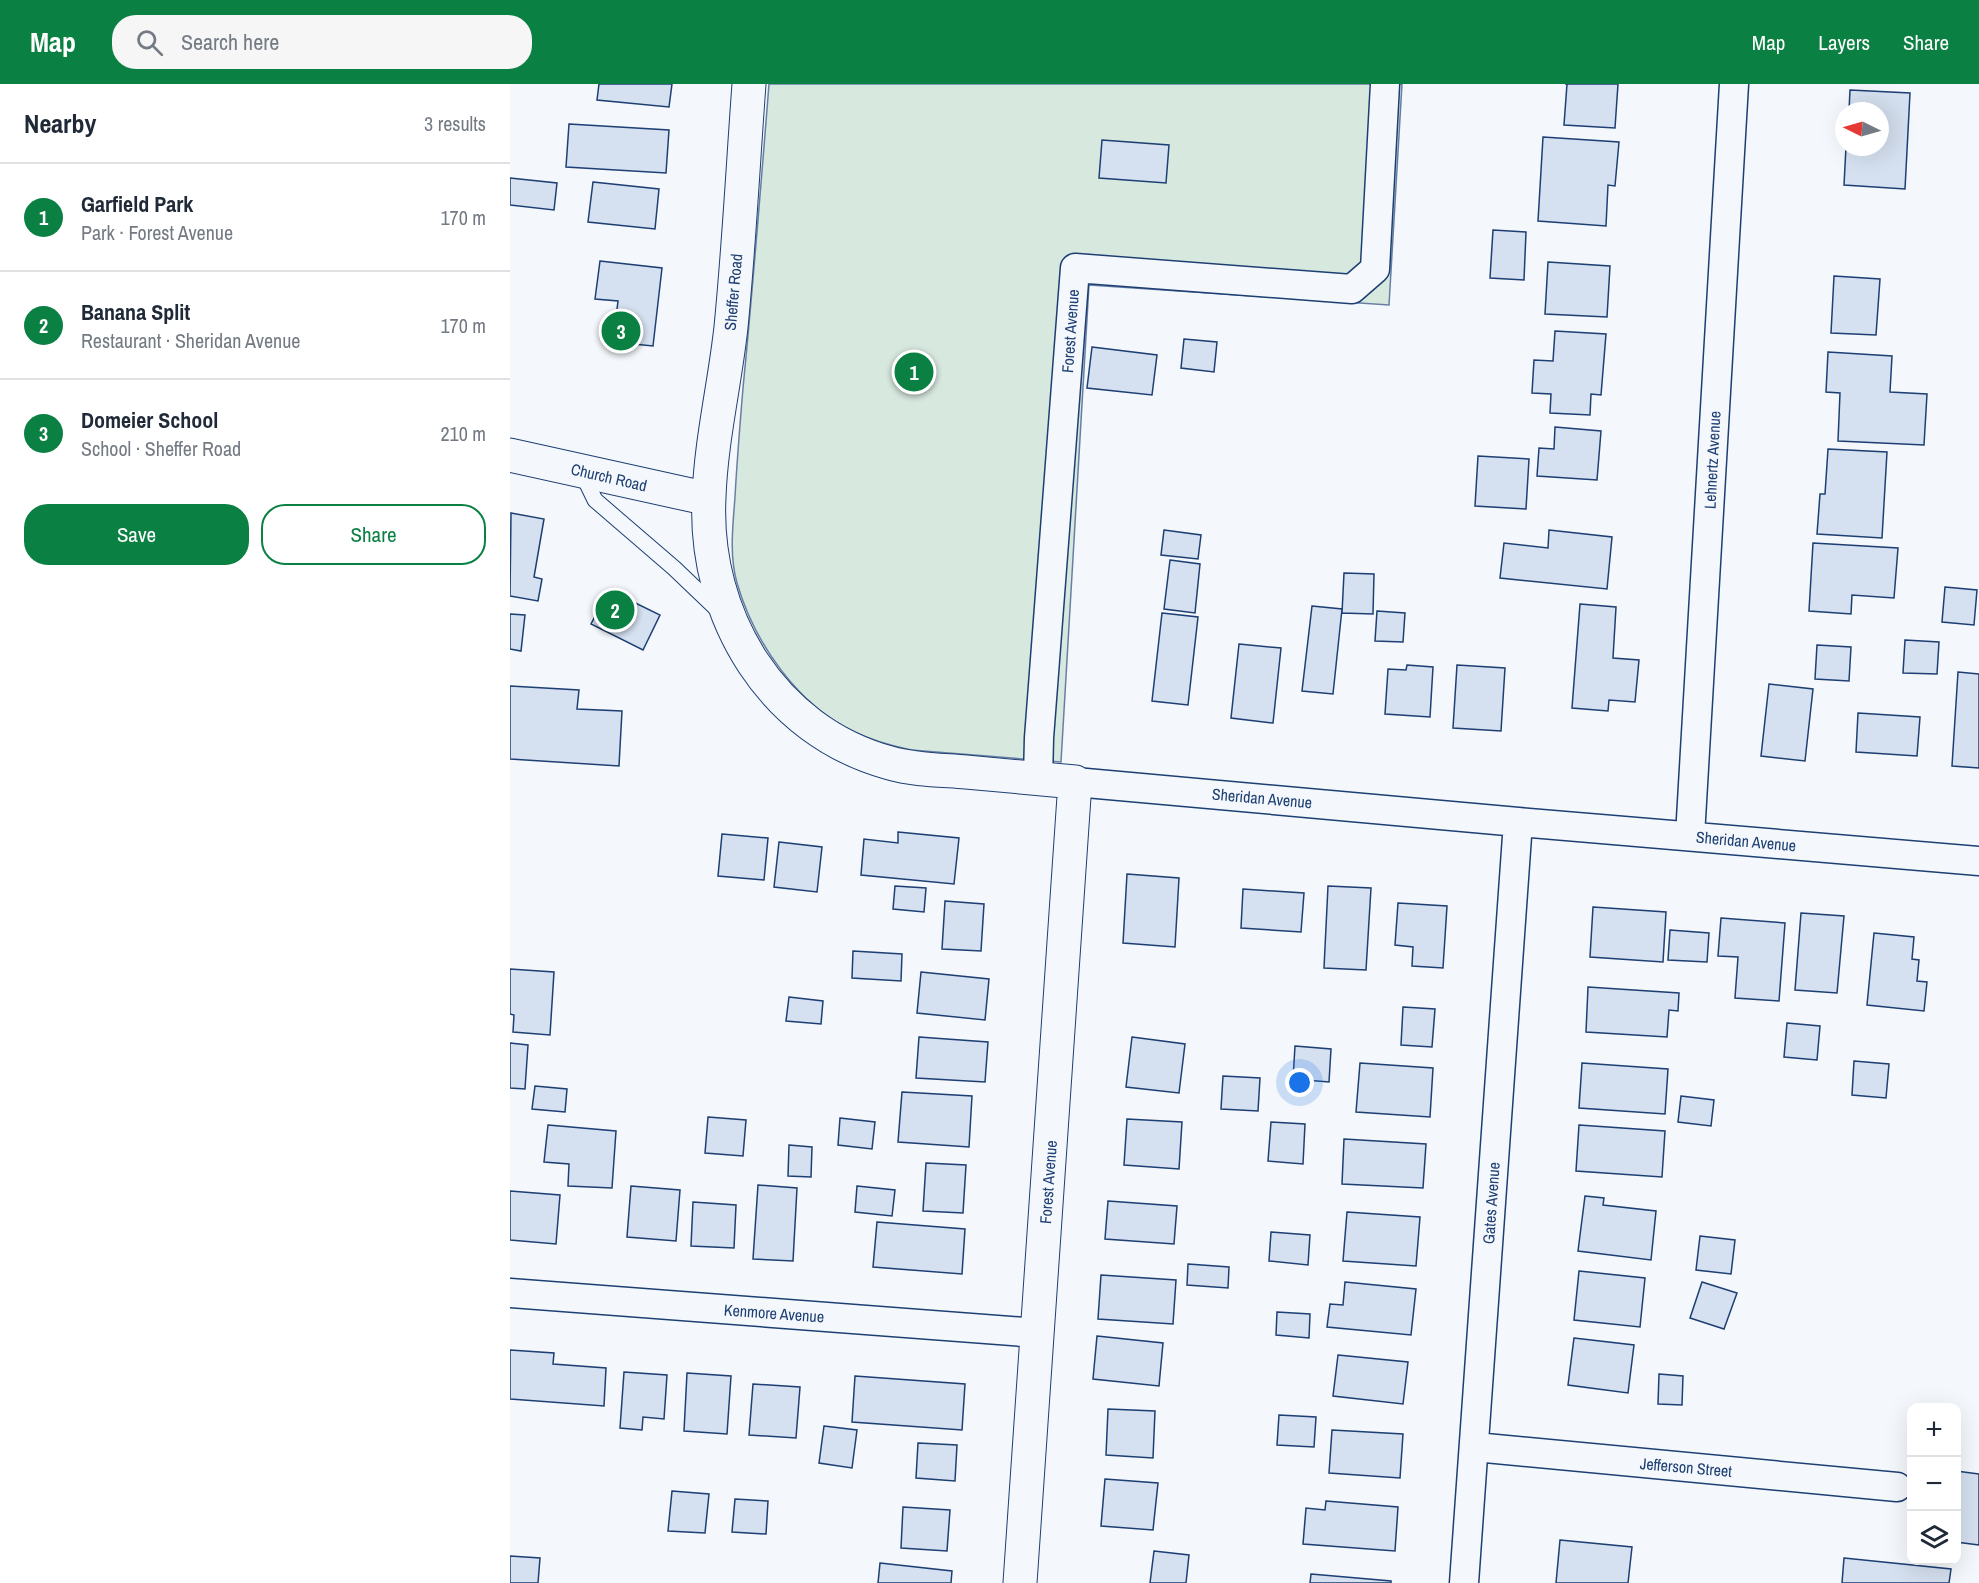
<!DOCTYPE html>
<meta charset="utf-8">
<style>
:root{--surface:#fff;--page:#f6f6f7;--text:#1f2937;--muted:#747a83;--line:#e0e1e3;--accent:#0b8043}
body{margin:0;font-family:"Archivo Narrow",sans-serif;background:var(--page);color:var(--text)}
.controls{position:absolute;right:18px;bottom:18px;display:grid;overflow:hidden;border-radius:12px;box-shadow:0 6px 24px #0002}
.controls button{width:54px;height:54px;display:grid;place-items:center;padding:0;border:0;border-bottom:2px solid var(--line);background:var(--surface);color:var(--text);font:30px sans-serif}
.compass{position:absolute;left:1325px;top:18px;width:54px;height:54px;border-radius:50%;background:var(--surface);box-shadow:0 6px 24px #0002;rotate:275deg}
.you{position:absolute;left:790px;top:999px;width:21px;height:21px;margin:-15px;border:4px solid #fff;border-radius:50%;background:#1a73e8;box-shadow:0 0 0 9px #1a73e833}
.badge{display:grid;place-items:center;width:39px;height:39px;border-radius:50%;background:var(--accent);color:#fff;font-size:20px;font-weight:700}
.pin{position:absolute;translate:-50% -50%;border:3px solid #fff;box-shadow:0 2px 6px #0006}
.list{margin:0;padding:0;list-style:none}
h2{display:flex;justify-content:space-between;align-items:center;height:78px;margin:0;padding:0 24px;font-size:26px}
h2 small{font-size:20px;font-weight:400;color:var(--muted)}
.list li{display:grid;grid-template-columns:39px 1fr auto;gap:18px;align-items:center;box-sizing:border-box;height:108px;padding:0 24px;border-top:2px solid var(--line)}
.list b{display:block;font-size:22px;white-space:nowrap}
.list p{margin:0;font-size:20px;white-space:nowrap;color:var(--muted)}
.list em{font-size:20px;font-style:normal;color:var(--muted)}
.actions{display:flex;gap:12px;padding:18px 24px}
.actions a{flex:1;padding:14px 0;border:2px solid var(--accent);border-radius:24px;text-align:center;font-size:21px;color:var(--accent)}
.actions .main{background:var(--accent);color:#fff}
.icon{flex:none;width:33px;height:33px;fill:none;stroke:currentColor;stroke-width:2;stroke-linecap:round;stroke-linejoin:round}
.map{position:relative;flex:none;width:1469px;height:1499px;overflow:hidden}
header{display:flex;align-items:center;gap:36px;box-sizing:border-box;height:84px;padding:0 30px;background:var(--accent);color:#fff}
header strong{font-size:28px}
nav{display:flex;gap:33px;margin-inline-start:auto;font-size:21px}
.search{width:420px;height:54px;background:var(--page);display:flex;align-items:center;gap:15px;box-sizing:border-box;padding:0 21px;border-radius:24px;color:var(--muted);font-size:22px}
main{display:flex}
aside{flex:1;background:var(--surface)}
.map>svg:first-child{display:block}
</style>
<header>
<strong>Map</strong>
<div class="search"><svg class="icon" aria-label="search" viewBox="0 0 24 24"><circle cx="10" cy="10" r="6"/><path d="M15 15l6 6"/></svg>Search here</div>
<nav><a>Map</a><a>Layers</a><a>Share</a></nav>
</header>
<main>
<aside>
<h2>Nearby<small>3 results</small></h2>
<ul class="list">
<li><span class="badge">1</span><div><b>Garfield Park</b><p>Park · Forest Avenue</p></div><em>170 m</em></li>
<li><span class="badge">2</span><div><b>Banana Split</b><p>Restaurant · Sheridan Avenue</p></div><em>170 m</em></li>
<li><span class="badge">3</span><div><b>Domeier School</b><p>School · Sheffer Road</p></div><em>210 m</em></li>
</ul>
<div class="actions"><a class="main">Save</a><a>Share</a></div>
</aside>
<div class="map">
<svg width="1469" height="1499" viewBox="0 0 1469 1499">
<rect width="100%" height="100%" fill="#f4f7fb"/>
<path fill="#d7e8df" stroke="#687fa3" stroke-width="1.5" d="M259 0H892L879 221 579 201 551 678 401 666C382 662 363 657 345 648 288 622 244 558 227 499 219 471 223 441 225 413 227 376 230 340 233 304 243 203 251 101 259 0Z"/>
<path fill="#d5e0f0" stroke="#1d3f73" stroke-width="1.5" d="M89 0H162L159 23 87 16Z
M1055 0H1108L1105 44 1054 41 1057 0Z
M1340 6 1400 9 1395 105 1334 101 1336 63H1370V27H1339Z
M59 40 159 46 156 89 56 83Z
M1033 53 1109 58 1105 102 1098 101 1096 142 1028 137Z
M592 56 659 61 656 99 589 94Z
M0 94 47 99 44 126 0 121Z
M83 98 149 105 145 145 78 138Z
M983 146 1016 148 1014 196 980 194Z
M90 177 152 184 143 262 103 258 108 217 85 215Z
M1038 178 1100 182 1097 233 1035 230Z
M1324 192 1370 195 1366 251 1321 249Z
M1045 247 1096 250 1091 311 1081 310 1080 331 1040 329 1041 310 1022 309 1024 276 1043 277Z
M674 255 707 258 704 288 671 284Z
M582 263 647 271 642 311 577 304Z
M1318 268 1382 272 1380 308 1417 310 1414 361 1328 357 1330 309 1316 308Z
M1045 343 1091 347 1087 396 1027 392 1029 364 1044 365Z
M1318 365 1377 368 1372 454 1307 450 1310 410H1315Z
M968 372 1019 375 1016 425 965 422Z
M1 429 34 435 24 493 32 495 28 517 0 512Z
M654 446 691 451 688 475 651 471Z
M1039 446 1102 453 1097 505 990 494 994 459 1038 464Z
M1303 459 1388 464 1384 514 1342 511 1341 530 1299 527Z
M660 476 690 480 685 529 654 525Z
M834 489 864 490 863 530 832 529Z
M1435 503 1467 506 1464 541 1432 538Z
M99 506 150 531 133 566 81 540Z
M1070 520 1106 523 1103 574 1129 576 1125 618 1099 616 1098 627 1062 624Z
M802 522 832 525 823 610 792 607Z
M867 527 895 529 893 558 865 557Z
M652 529 688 533 678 621 642 617Z
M0 530 15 531 11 567 0 565Z
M1395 556 1429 558 1427 590 1393 589Z
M729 560 771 564 763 639 721 634Z
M1307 561 1341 563 1339 597 1305 595Z
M897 581 923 583 920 633 875 630 878 585 896 586Z
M947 581 995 584 991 647 943 644Z
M1448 588 1469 590V684L1442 682Z
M1259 600 1303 605 1295 677 1251 672Z
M0 602 69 606 67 625 112 627 109 682 0 675Z
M1348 629 1410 633 1407 672 1346 668Z
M388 748 449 754 444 800 351 791 354 755 388 759Z
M212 750 258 754 254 796 208 792Z
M269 758 312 763 307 808 264 803Z
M617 790 669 794 665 863 613 859Z
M385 802 416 804 414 828 383 825Z
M818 802 861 804 856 886 814 884Z
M733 805 794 809 791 848 731 844Z
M435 817 474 820 471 867 432 865Z
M888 819 937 822 933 884 902 882 903 863 885 861Z
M1083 823 1156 828 1153 878 1080 873Z
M1291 829 1334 832 1327 909 1285 906Z
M1211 834 1275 839 1269 917 1225 914 1228 873 1208 872Z
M1160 846 1199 849 1197 878 1158 876Z
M1364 849 1404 853 1402 875 1409 876 1407 897 1417 898 1414 927 1357 921Z
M343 867 392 870 391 897 342 894Z
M0 885 44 888 40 951 3 948 4 931 0 930Z
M411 888 479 895 475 936 407 929Z
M1078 903 1169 909 1168 927 1159 926 1157 953 1076 948Z
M279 913 313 917 311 940 276 937Z
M893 923 925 925 922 963 891 961Z
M1277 939 1310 942 1307 976 1274 973Z
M409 953 478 958 475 998 406 994Z
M622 953 675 960 669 1009 616 1003Z
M0 959 18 961 15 1005 0 1004Z
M785 962 821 965 819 998 783 995Z
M1344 977 1379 980 1376 1014 1342 1011Z
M850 979 923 984 920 1033 846 1028Z
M1072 979 1158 985 1155 1030 1069 1024Z
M713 992 750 994 748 1027 711 1025Z
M25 1002 57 1005 55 1028 22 1025Z
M392 1008 462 1012 459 1063 388 1058Z
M1171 1012 1204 1016 1201 1042 1168 1038Z
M198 1033 236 1036 233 1072 195 1069Z
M330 1034 365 1038 362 1065 328 1061Z
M617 1035 672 1038 669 1085 614 1081Z
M761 1038 795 1040 793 1080 758 1077Z
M38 1041 106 1047 102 1104 58 1102 59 1080 34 1078Z
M1069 1041 1155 1047 1152 1093 1066 1087Z
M834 1055 916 1060 913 1104 832 1100Z
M279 1061 302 1063 301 1093 278 1092Z
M416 1079 456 1081 453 1129 413 1127Z
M248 1101 287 1104 283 1177 243 1175Z
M121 1102 170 1106 166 1157 117 1153Z
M347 1102 385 1106 382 1132 345 1128Z
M0 1107 50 1111 46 1160 0 1156Z
M1075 1112 1094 1114 1093 1121 1146 1127 1141 1176 1068 1167Z
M598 1117 667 1122 664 1160 595 1155Z
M183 1118 226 1121 224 1164 181 1162Z
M837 1128 910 1133 906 1182 833 1177Z
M367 1138 455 1145 452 1190 363 1183Z
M761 1148 800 1151 798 1181 759 1177Z
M1190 1152 1225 1156 1221 1190 1186 1186Z
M678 1180 719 1183 718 1204 677 1201Z
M1069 1187 1135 1194 1130 1243 1064 1236Z
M591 1191 666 1196 663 1240 588 1235Z
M835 1198 906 1205 901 1251 817 1243 820 1220 833 1221Z
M1192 1198 1227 1209 1214 1245 1180 1234Z
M767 1228 800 1230 799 1254 766 1251Z
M587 1252 653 1259 649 1302 583 1295Z
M1064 1254 1124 1261 1118 1309 1058 1301Z
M0 1266 44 1269 43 1280 96 1284 94 1322 0 1315Z
M828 1271 898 1278 893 1320 823 1312Z
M114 1288 157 1291 154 1335 133 1333 132 1346 110 1344Z
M177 1289 221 1292 217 1350 174 1347Z
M1149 1290 1173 1292 1172 1321 1148 1320Z
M345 1292 455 1300 452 1346 342 1338Z
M243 1300 290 1303 286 1354 239 1351Z
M598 1325 645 1327 643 1374 596 1371Z
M769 1331 806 1333 804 1363 767 1361Z
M314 1342 347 1346 342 1384 309 1379Z
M822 1346 893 1350 890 1394 819 1389Z
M408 1359 447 1361 445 1397 406 1394Z
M1446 1387 1469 1390V1461L1446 1458Z
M595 1395 648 1399 643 1446 591 1442Z
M162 1407 199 1410 195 1449 158 1447Z
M225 1415 258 1417 256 1450 222 1448Z
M816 1417 888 1423 885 1467 793 1460 796 1424 815 1426Z
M393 1423 440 1426 437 1467 391 1464Z
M1050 1456 1122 1463 1118 1499H1046Z
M644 1467 679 1471 676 1499H640Z
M0 1472 30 1474 28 1499H0Z
M1334 1474 1441 1485 1439 1499H1332Z
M370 1479 442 1487 441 1499H368Z
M801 1490 881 1497V1499H800Z"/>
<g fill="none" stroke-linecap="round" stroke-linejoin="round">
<g stroke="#1d3f73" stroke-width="17">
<path id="lane" d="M71 387 85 416 164 484 209 527"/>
</g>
<g stroke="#1d3f73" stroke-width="31">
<path id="street" d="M528 695 529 654 565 184 842 205 865 185 875 0
M565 698 1008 738 1469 777
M1180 752 1224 0
M0 1209 527 1249
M965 1363 1387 1403
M954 1499 1008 738"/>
</g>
<g stroke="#1d3f73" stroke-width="35">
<path id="secondary" d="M239 0C233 81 229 162 221 243 215 299 201 356 199 413 193 532 262 647 380 679 404 686 431 686 456 688 492 691 529 695 565 698L510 1499
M0 371 199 415"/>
</g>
<use href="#lane" stroke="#f4f7fb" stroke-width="15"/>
<use href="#street" stroke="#f4f7fb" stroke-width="28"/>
<use href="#secondary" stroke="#f4f7fb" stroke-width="33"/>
</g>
<g text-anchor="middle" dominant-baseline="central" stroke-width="4.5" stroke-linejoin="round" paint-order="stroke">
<g font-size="16" fill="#1d3f73" stroke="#f4f7fb">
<text transform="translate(223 208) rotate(-85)">Sheffer Road</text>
<text transform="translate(560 247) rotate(-86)">Forest Avenue</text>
<text transform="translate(1202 376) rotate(-87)">Lehnertz Avenue</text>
<text transform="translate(99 393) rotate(13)">Church Road</text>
<text transform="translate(752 714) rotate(5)">Sheridan Avenue</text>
<text transform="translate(1236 757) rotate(5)">Sheridan Avenue</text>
<text transform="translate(538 1098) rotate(-86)">Forest Avenue</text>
<text transform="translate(981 1119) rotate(-86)">Gates Avenue</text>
<text transform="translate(264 1229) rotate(4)">Kenmore Avenue</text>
<text transform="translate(1176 1383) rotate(5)">Jefferson Street</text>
</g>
</g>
</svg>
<div class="controls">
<button>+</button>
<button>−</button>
<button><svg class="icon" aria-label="layers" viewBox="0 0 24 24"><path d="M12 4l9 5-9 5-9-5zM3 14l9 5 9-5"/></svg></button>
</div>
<svg class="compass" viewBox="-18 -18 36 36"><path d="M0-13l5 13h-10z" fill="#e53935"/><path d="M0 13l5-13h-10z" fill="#747a83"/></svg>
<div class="you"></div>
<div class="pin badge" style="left:404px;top:288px">1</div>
<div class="pin badge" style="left:105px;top:526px">2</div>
<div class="pin badge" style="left:111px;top:247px">3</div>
</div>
</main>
